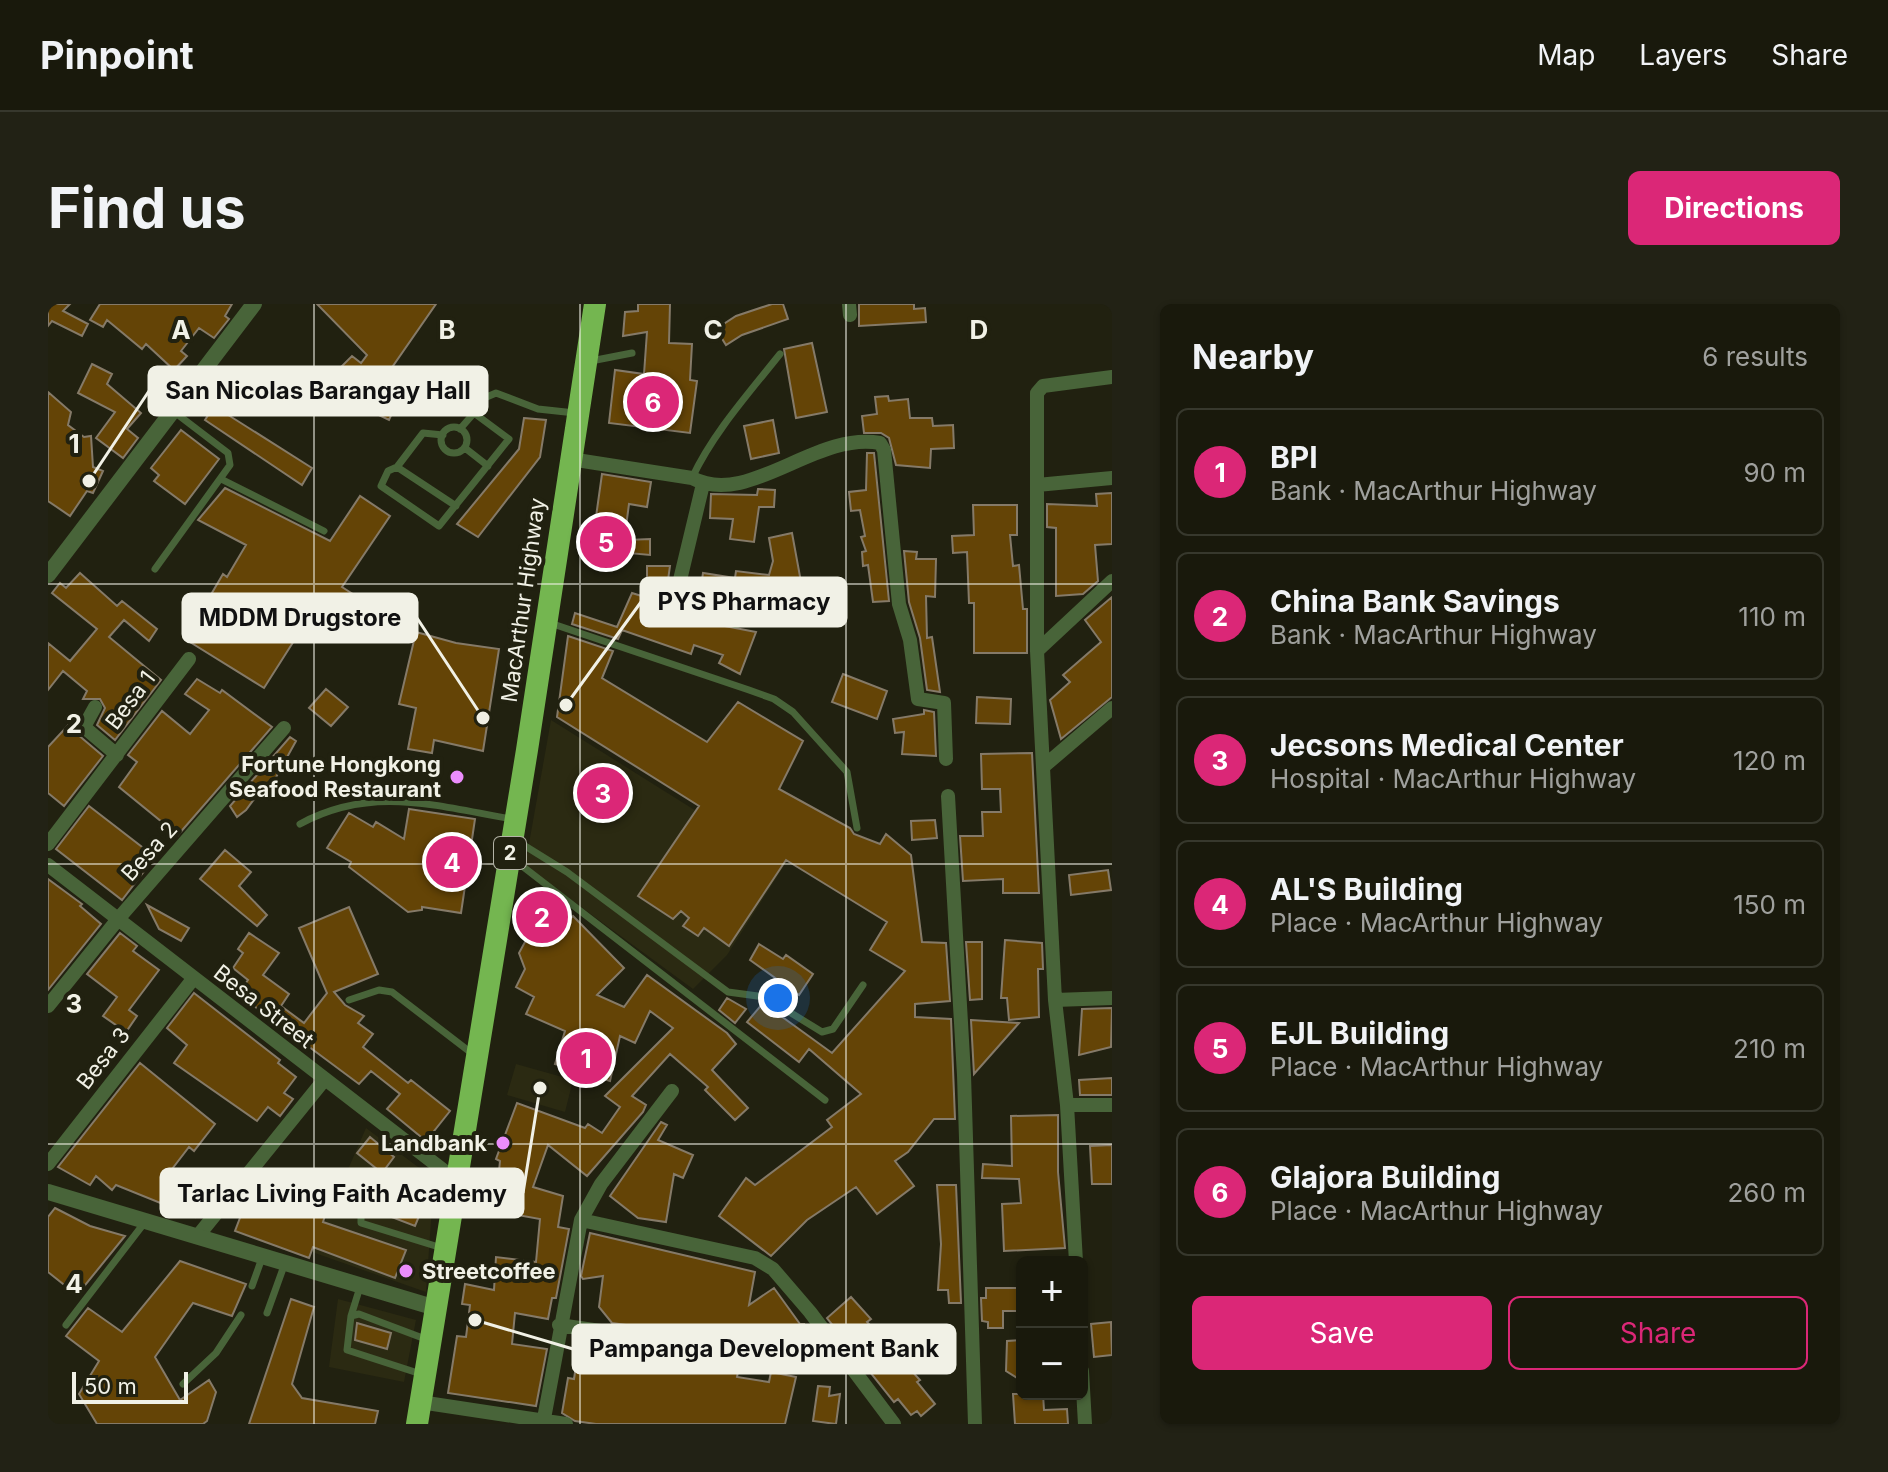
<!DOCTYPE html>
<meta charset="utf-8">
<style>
:root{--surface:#19190c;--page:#222215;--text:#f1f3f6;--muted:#9fa09d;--line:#37382d;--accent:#db2777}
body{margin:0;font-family:Inter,sans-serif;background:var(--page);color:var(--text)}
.controls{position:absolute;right:24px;bottom:24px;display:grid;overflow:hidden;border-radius:12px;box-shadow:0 2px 6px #0004}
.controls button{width:72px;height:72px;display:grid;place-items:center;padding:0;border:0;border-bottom:2px solid var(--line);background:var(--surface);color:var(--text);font:40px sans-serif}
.scale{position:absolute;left:24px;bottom:20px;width:116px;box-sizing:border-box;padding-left:8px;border:4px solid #f1f1e6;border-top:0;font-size:22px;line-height:28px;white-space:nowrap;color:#f1f1e6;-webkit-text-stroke:6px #212110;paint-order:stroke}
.you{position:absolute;left:730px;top:694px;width:28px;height:28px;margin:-20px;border:6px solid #fff;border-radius:50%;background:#1a73e8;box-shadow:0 0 0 12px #1a73e833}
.badge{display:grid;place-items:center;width:52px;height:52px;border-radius:50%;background:var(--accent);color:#fff;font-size:26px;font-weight:700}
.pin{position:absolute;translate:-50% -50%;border:4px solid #fff;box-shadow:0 2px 8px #0006}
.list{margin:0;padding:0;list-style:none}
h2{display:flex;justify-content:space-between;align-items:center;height:104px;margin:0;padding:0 32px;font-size:34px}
h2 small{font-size:26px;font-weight:400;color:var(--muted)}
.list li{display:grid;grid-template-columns:52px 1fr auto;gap:24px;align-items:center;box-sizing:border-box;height:128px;margin:0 16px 16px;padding:0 16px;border:2px solid var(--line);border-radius:12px}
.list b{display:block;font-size:30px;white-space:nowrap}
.list p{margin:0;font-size:26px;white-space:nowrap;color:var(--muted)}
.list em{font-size:26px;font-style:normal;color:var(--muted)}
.actions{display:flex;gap:16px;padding:24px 32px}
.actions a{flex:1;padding:18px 0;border:2px solid var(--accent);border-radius:12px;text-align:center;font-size:28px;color:var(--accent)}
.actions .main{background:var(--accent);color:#fff}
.map{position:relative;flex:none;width:1064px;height:1120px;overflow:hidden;border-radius:12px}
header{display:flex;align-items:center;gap:48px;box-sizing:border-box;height:112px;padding:0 40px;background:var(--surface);border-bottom:2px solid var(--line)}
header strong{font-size:38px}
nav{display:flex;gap:44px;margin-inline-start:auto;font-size:28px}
.intro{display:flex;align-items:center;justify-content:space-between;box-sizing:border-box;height:192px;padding:0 48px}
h1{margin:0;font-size:56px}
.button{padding:20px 36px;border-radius:12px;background:var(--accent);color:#fff;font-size:28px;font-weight:700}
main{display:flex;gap:48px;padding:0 48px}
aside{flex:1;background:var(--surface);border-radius:12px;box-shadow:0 2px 6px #0004}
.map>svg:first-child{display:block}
</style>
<header>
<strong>Pinpoint</strong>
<nav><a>Map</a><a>Layers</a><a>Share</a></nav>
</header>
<div class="intro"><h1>Find us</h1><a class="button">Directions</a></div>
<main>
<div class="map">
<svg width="1064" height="1120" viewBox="0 0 1064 1120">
<rect width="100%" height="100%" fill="#212110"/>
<path fill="#2b2a12" d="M503 416 736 562 679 651 645 685 477 562Z
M468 760 525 776 517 808 459 791Z
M318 824 386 875 378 988 264 948Z
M290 995 368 1016 356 1078 281 1063Z"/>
<path fill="#644406" stroke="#857a68" stroke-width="2" d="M0 0H22L15 7 40 20 34 32 4 17 0 22Z
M52 0H184L177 12 181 15 166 34 151 24 133 47 139 52 126 66 98 40 94 45 59 16 55 23 42 16Z
M269 0H388L331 82 310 68 279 98 268 88 304 52 313 59 319 51Z
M590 0H622L621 39 644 40 642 76 649 77 642 129 561 119 567 66 596 70 599 28 575 32 577 8 590 7Z
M724 0H735L740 15 694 31 678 41 668 25 688 12Z
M811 0H866V5L877 4 878 18 811 22Z
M764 39 779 108 748 114 736 45Z
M44 60 64 70 59 80 93 109 79 125 90 134 75 154 48 134 67 108 30 89Z
M327 82 351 94 341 116 316 104Z
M0 88 23 108 20 121 36 133 43 132 45 163 55 167 45 189 39 187 22 212 0 197Z
M840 92 841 97 860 95 862 114H884L885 122 905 121 906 144 883 145 882 164 848 161 841 134 833 129H816L814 112 829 110 827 93Z
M166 102 264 164 254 181 157 116Z
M476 114 498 116 492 153 430 233 409 220 471 145Z
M725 116 731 149 703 155 696 122Z
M133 126 171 155 137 200 106 177 111 171 103 164Z
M819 149H826L841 297 825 298 820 261 815 262 814 248 818 247 813 233 817 232 812 206 803 207 801 188 818 186Z
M554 170 603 178 599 203 581 200 577 230 579 236 602 235V251L537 245 539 226 546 227Z
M177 184 282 237 312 192 342 212 294 283 311 294 292 322 275 311 267 324 258 318 216 384 137 335 175 270 179 273 198 241 150 216Z
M710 185 727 186 726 203H711L706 238 682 235 685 215 662 214 663 190 709 191Z
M1064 189V240L1047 241 1050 277 1035 290 1008 292V224L999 223V200L1049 202 1048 190Z
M925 201H969V231H962L965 262 971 261 975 305H979V349H926V299H921L919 248 905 249 904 232 926 231Z
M744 229 753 278 758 279 749 309 714 296 652 289 655 269 687 274 688 267 721 271 725 257 721 234Z
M856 247 869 248 868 255H888L887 293 878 292 879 334 884 333 892 388 879 386 872 334 861 298Z
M599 262H622L619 283 599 279Z
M32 269 69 302 74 297 109 325 101 337 76 316 61 333 113 376 67 436 49 421 57 404 52 395H35L39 387 15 367 0 386V339L22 357 49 325 4 289 12 279 18 284Z
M584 289 632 304 656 318 708 328 692 370 671 359 675 351 646 341 643 350 574 326 570 335 524 320 527 309 569 323Z
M1064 293V393L1013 435 1002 396 1022 378 1015 371 1053 338 1037 316Z
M368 328 408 339 451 345 435 447 386 436 384 449 360 445 368 404 351 400Z
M520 332 565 347 554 374 659 438 690 398 755 437 731 485 802 524 806 530 832 540 838 530 863 551 874 638 898 639 902 697 867 700V713L903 715 907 815H886L860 848 847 857 866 882 829 910 808 883 759 916 723 952 671 912 698 874 707 881 784 823 779 816 813 790 761 745 751 758 699 718 715 699 784 749 857 667 822 646 839 618 738 556 681 642 656 624 650 632 635 622 641 614 633 607 625 615 590 592 651 502 509 413Z
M795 370 839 387 829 415 784 398Z
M149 375 172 389 174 386 224 423 130 531 71 483 89 458 80 451 114 407 142 430 161 406 137 390Z
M278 385 300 403 283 422 261 404Z
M929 393 963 395 962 420 928 419Z
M876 406 886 408 888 452 854 450 856 428 847 429 845 415 876 410Z
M24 417 29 430 55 452 16 502 0 489V443Z
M242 433 248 437 227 475 220 481 218 479 198 506 189 513 182 502Z
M984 449 991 589H955V575L915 577 912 532H935L934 508H953L952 485H934L933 450Z
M41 502 107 553 74 596 8 545Z
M361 505 427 515 413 609 374 603V606L360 608 301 563 303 558 279 544 301 509 325 523 328 518 356 535Z
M887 516 889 534 864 536 863 517Z
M177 546 203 568 191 582 219 611 209 622 152 575Z
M1060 566 1063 586 1023 591 1021 571Z
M0 575 34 600 32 602 53 620 0 686Z
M494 592 522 615 525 612 576 664 549 691 576 703 599 671 679 729 688 740 664 766 700 804 687 816 657 786 660 783 622 750 584 792 598 801 595 808 539 872 500 841 485 883 515 892 510 923 521 925 508 994H504L500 1015 467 1009 464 1040 499 1045 488 1102 400 1089 409 1032 418 1033 422 1001 414 1000 417 980 446 986 448 953 488 958 492 915 447 907 452 857 448 855 469 799 537 824 540 820 554 829 572 803 557 792 625 724 602 707 587 739 572 732 562 777 507 760 517 727 478 710 486 693 468 683 477 665 471 649 484 625 474 617Z
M99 601 141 624 133 637 111 625Z
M301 603 330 670 286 688 297 701 316 712 310 719 325 730 315 743 360 779 363 776 402 807 378 837 339 805 352 790 323 767 311 780 190 690 200 676 185 664 195 649 190 645 201 629 231 649 215 671 241 690 233 702 256 719 279 689 251 624Z
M72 629 89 642 85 647 111 666 81 706 89 712 78 728 55 712 69 693 39 670Z
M957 636 994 639 995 665H990L991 713 961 716 959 694H953Z
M918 638H934V695L922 696Z
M711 640 735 655 738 651 765 670 751 691 702 656Z
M146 689 232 756 230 759 248 773 236 789 245 795 232 812 220 803 209 817 126 759 139 741 119 724Z
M679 694 698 705 687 719 671 706Z
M1064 704 1063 743 1031 751 1034 705Z
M923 716 971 719 926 770Z
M92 759 167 820 146 847 141 843 121 869 160 887 147 913 68 881 64 886 48 872 42 881 10 863Z
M1064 774V791H1032L1031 776Z
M1010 811V868L1017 944 956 947 954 900 973 899 971 875 934 874 935 860 964 862 963 812Z
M613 818 619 821 610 836 645 851 635 874 626 870 618 918 590 914 562 892Z
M322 833 346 853 334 869 309 849Z
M1064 841V880H1044L1042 842Z
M212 871 282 896 275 918 358 946 347 974 265 943 261 954 187 927 195 906 207 911 216 887 207 883Z
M303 873 316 877 318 887 329 883 376 900 367 922 320 904 316 897 308 899 295 895Z
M889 881H908L913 999H901L900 986H890L893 940Z
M7 904 42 922 77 932 29 991 0 968V913Z
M542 929 707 968 701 1001 726 984 752 1020H756L753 1040 737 1037 736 1043 716 1040 718 1029 669 1034 564 1019 551 1003 555 972 535 975 533 972Z
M132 957 198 980 184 1012 145 999 107 1053 132 1096 161 1076 168 1088 159 1117 155 1120H49L31 1090 51 1057 18 1032 40 1004 74 1028Z
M938 984H974V1007H955V1024H940V1018L934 1017 933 994H938Z
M803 993 823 1015 819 1018 872 1076 869 1078 887 1100 873 1112 869 1107 863 1111 850 1095 846 1098 779 1014Z
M243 995 266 1003 244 1080 254 1094 330 1107 327 1120H201Z
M1063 1018 1064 1051 1046 1053 1043 1020Z
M309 1019 343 1029 339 1045 307 1036Z
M974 1036V1077L958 1067 959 1037Z
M599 1044 622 1047 620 1063 644 1067 647 1051 692 1057 689 1073 721 1078 723 1068 748 1073 737 1120H548L527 1117 514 1109 520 1074 526 1075 530 1049 597 1059Z
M770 1082 782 1083 781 1092 792 1090 788 1120 765 1117Z
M965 1090H995L996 1106 1019 1105 1020 1120H967Z"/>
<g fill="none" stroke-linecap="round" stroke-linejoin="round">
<path stroke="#486439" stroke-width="7" d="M543 57 584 49
M426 109 434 95 448 89 490 105 527 109
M393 136a13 13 0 1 1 26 0a13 13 0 1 1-26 0Z
M417 144 440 162
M349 163 375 129 395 131
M644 174C665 129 701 89 732 50
M173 175 276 227
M408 202 349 163 340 167 333 182 391 222C414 193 438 164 461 135L426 109 412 125
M107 265 182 161 180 149 125 107
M502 319 701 386 726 395 745 408 799 468 809 524
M252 520C324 481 388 502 464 515
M469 537 519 568 680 688 717 693 774 728 785 725 815 681
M465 555 777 796
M301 696 331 686 344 688 426 751
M321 881 327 876 401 897
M313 903V919L394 944
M204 982 214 954
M219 1009 237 959
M303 1012 312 983
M18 1021 97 918
M373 1070 299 1046 303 1012 311 1010 380 1036
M135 1080 168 1049 193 1011"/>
<path stroke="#486439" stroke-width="14" d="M801 0 802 11
M522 155 644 174C701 204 767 127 832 139L836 146 851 300 862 336 870 395 896 399 898 455
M655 180 632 276C634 309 660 308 688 317
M989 181 1064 174
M989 347 1064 277
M47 403 36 423 69 451
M995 463 1064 404
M900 492 916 771 927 1120
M0 540 141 355
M0 561 408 876
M1007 696 1064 694
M0 702 71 614 236 424
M1019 801H1064
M0 860 145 675
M533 916 707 954 725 965 762 1008 846 1120
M149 933 276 776
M1028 958 1019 801 1007 696 989 347V89L995 82 1064 73
M511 1021 803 1063
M1034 1067 1037 1120
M372 1098 518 1120
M495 1120 533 916 553 880 624 787"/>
<path stroke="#486439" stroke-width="16" d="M0 271 206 0
M0 888 388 1004"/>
<path stroke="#74b650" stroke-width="22" d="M369 1120 479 446 547 0"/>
</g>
<path fill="none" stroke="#f1f1e6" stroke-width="2" stroke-opacity="0.55" d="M266 0V1120M532 0V1120M798 0V1120M0 280H1064M0 560H1064M0 840H1064"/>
<g fill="#eb8dfc" stroke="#212110" stroke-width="3">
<circle cx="409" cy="473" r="8"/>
<circle cx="455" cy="839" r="8"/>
<circle cx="358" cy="967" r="8"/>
</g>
<g text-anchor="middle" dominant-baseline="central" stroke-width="8" stroke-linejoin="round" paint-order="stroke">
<rect fill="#212110" stroke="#b3b3a6" stroke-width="2" x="446" y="533" width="32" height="32" rx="6"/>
<g font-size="20" font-weight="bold" fill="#f1f1e6">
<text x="462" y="549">2</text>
</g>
<g font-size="22" fill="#f1f1e6" stroke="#212110">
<text transform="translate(475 296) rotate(-82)">MacArthur Highway</text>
<text transform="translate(82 396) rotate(-53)">Besa 1</text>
<text transform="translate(101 547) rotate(-48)">Besa 2</text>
<text transform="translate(216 702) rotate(38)">Besa Street</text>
<text transform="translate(55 754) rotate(-52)">Besa 3</text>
</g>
<g font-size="22" font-weight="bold" fill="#f1f1e6" stroke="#212110" text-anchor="end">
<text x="393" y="460">Fortune Hongkong<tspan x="393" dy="25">Seafood Restaurant</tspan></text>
<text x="439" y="839">Landbank</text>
<text x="374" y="967" text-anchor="start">Streetcoffee</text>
</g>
</g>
<g font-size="26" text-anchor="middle" font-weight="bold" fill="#f1f1e6" stroke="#212110" stroke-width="8" stroke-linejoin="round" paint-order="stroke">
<text x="133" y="35">A</text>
<text x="399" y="35">B</text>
<text x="665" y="35">C</text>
<text x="931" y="35">D</text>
<text x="26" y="149">1</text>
<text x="26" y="429">2</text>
<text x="26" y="709">3</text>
<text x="26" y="989">4</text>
</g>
<path fill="none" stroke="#f1f1e6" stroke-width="3" d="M41 177L101 87M518 401L593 298M435 414L369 314M492 784L475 889M427 1016L525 1045"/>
<g fill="#f1f1e6" stroke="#212110" stroke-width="3">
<circle cx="41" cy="177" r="8"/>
<circle cx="518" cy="401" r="8"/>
<circle cx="435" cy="414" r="8"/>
<circle cx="492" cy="784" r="8"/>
<circle cx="427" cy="1016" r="8"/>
</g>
<g fill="#f1f1e6" stroke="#f1f1e6" stroke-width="3">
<rect x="101" y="63" width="338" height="48" rx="8"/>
<rect x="593" y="274" width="205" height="48" rx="8"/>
<rect x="135" y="290" width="234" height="48" rx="8"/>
<rect x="113" y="865" width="362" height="48" rx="8"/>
<rect x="525" y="1021" width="382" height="48" rx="8"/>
</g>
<g font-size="24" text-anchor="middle" font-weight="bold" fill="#111">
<text x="270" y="95">San Nicolas Barangay Hall</text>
<text x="696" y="306">PYS Pharmacy</text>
<text x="252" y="322">MDDM Drugstore</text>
<text x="294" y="898">Tarlac Living Faith Academy</text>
<text x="716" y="1053">Pampanga Development Bank</text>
</g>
</svg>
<div class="controls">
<button>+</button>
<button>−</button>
</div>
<div class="scale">50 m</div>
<div class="you"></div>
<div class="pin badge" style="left:538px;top:754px">1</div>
<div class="pin badge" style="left:494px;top:613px">2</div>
<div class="pin badge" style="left:555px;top:489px">3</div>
<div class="pin badge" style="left:404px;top:558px">4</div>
<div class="pin badge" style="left:558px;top:238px">5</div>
<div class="pin badge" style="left:605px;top:98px">6</div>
</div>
<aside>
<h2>Nearby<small>6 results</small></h2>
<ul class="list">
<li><span class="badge">1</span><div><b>BPI</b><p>Bank · MacArthur Highway</p></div><em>90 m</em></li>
<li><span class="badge">2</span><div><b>China Bank Savings</b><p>Bank · MacArthur Highway</p></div><em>110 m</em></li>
<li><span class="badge">3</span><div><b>Jecsons Medical Center</b><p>Hospital · MacArthur Highway</p></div><em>120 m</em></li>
<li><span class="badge">4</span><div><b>AL'S Building</b><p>Place · MacArthur Highway</p></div><em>150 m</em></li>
<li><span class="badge">5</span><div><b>EJL Building</b><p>Place · MacArthur Highway</p></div><em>210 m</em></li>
<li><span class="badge">6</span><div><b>Glajora Building</b><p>Place · MacArthur Highway</p></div><em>260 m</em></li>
</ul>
<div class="actions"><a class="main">Save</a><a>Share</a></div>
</aside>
</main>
